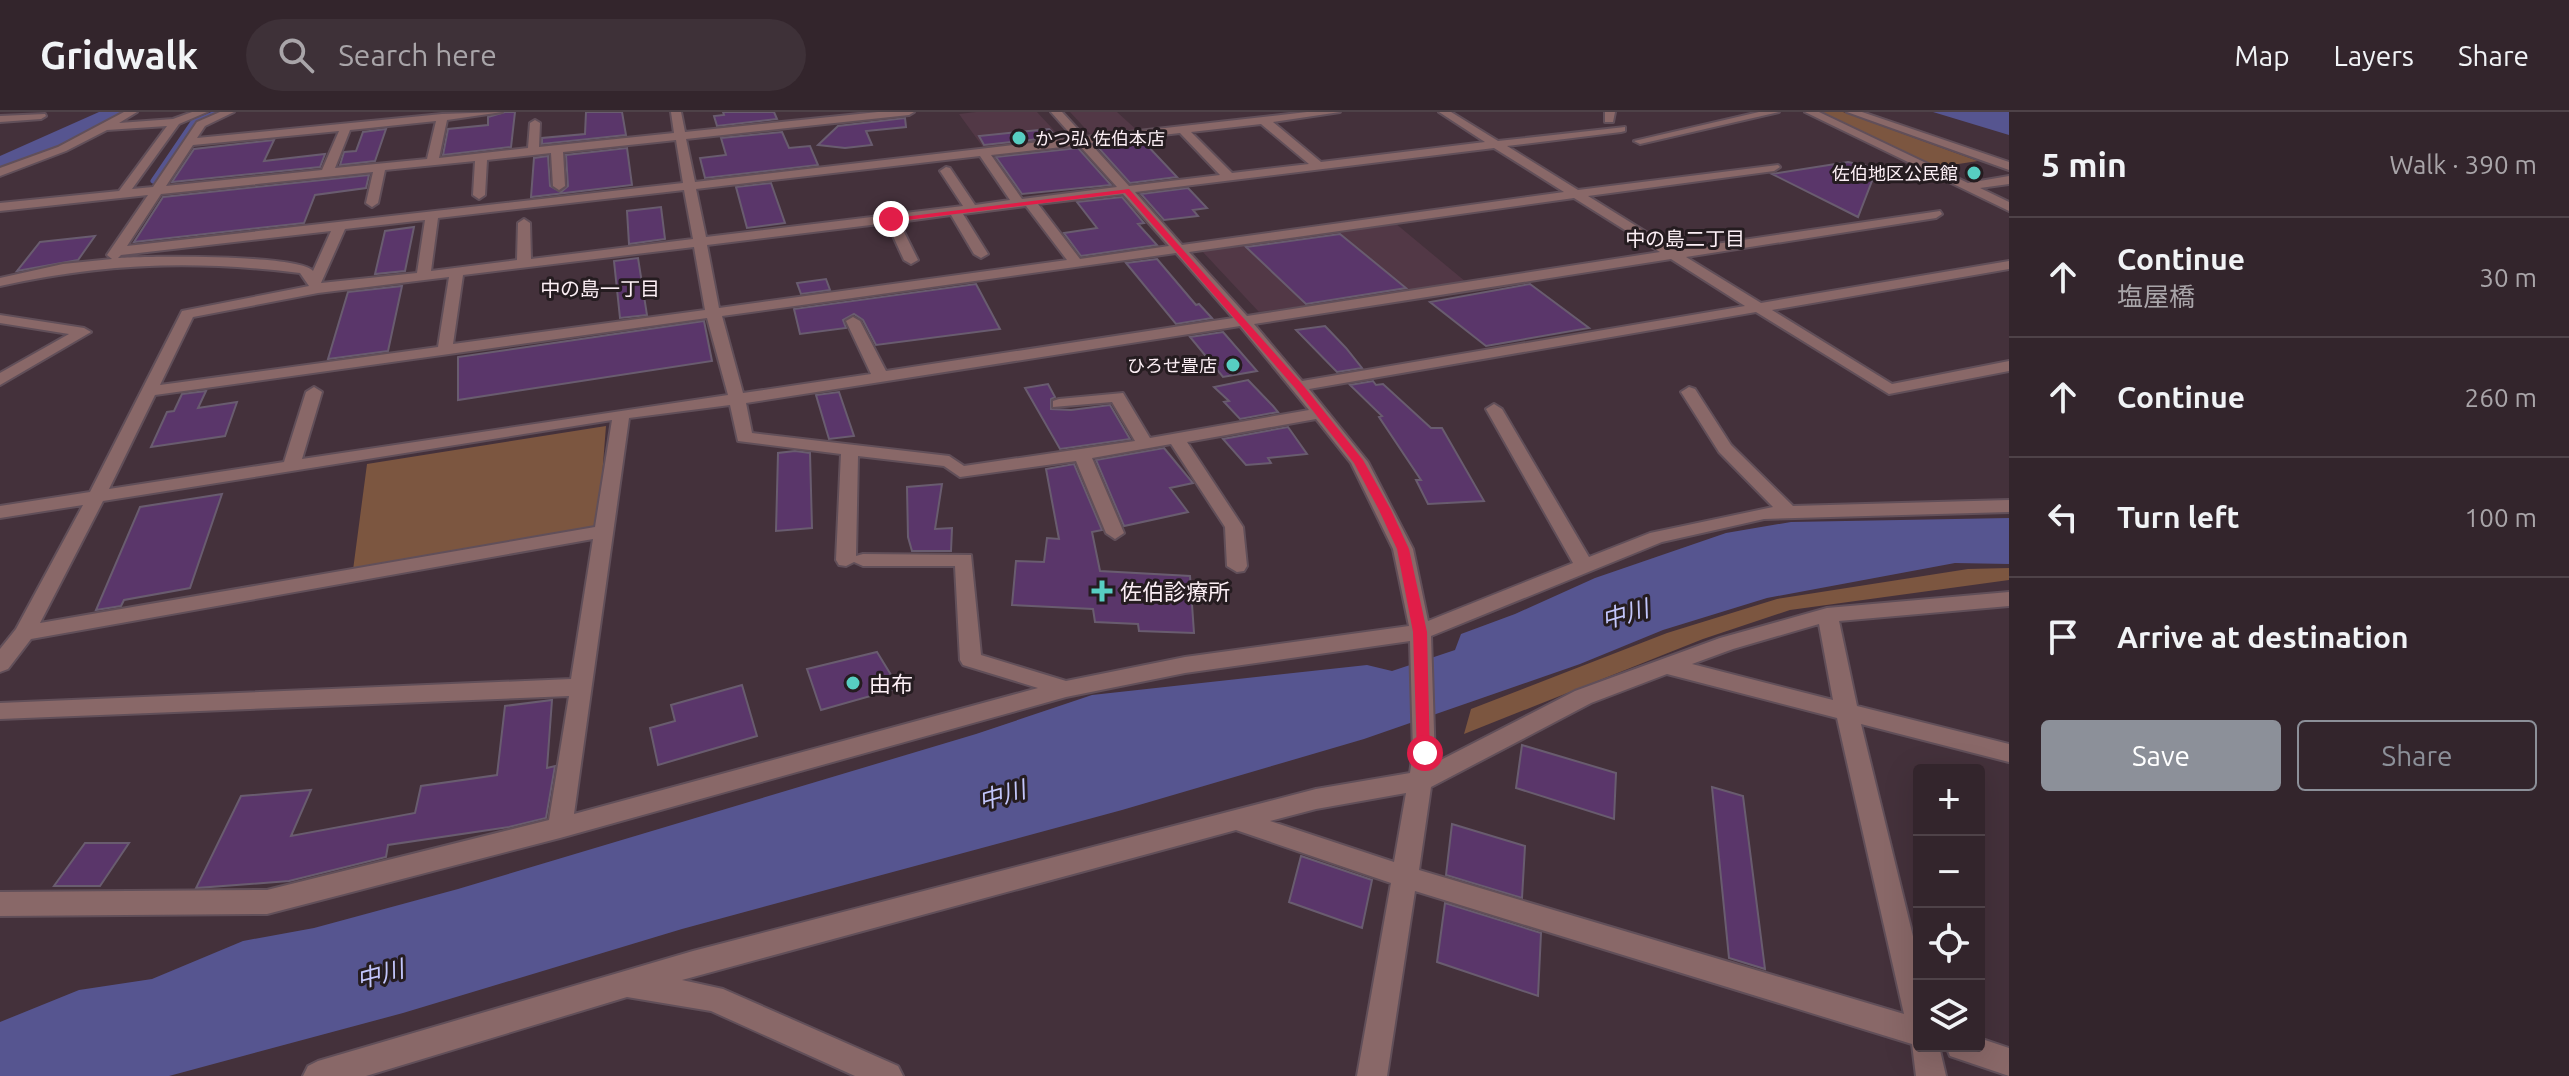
<!DOCTYPE html>
<meta charset="utf-8">
<style>
:root{--surface:#33252c;--page:#3e3138;--text:#f1f3f6;--muted:#a9a5a9;--line:#4e4248;--accent:#8c9099}
body{margin:0;font-family:Ubuntu,"Noto Sans JP",sans-serif;background:var(--page);color:var(--text)}
.controls{position:absolute;right:24px;bottom:24px;display:grid;overflow:hidden;border-radius:8px;box-shadow:0 8px 32px #0002}
.controls button{width:72px;height:72px;display:grid;place-items:center;padding:0;border:0;border-bottom:2px solid var(--line);background:var(--surface);color:var(--text);font:40px sans-serif}
.stop{position:absolute;width:24px;height:24px;margin:-18px;border:6px solid #e11d48;border-radius:50%;background:#fff}
.stop.end{background:#e11d48;border-color:#fff;box-shadow:0 2px 8px #0008}
.list{margin:0;padding:0;list-style:none}
h2{display:flex;justify-content:space-between;align-items:center;height:104px;margin:0;padding:0 32px;font-size:34px}
h2 small{font-size:26px;font-weight:400;color:var(--muted)}
.list li{display:grid;grid-template-columns:52px 1fr auto;gap:24px;align-items:center;box-sizing:border-box;height:120px;padding:0 32px;border-top:2px solid var(--line)}
.list b{display:block;font-size:30px;white-space:nowrap}
.list p{margin:0;font-size:26px;white-space:nowrap;color:var(--muted)}
.list em{font-size:26px;font-style:normal;color:var(--muted)}
.actions{display:flex;gap:16px;padding:24px 32px}
.actions a{flex:1;padding:18px 0;border:2px solid var(--accent);border-radius:8px;text-align:center;font-size:28px;color:var(--accent)}
.actions .main{background:var(--accent);color:#fff}
.icon{flex:none;width:44px;height:44px;fill:none;stroke:currentColor;stroke-width:2;stroke-linecap:round;stroke-linejoin:round}
.map{position:relative;flex:none;width:2009px;height:964px;overflow:hidden}
header{display:flex;align-items:center;gap:48px;box-sizing:border-box;height:112px;padding:0 40px;background:var(--surface);border-bottom:2px solid var(--line)}
header strong{font-size:38px}
nav{display:flex;gap:44px;margin-inline-start:auto;font-size:28px}
.search{width:560px;height:72px;background:var(--page);display:flex;align-items:center;gap:20px;box-sizing:border-box;padding:0 28px;border-radius:44px;color:var(--muted);font-size:30px}
main{display:flex}
aside{flex:1;background:var(--surface)}
.map>svg:first-child{display:block}
</style>
<header>
<strong>Gridwalk</strong>
<div class="search"><svg class="icon" aria-label="search" viewBox="0 0 24 24"><circle cx="10" cy="10" r="6"/><path d="M15 15l6 6"/></svg>Search here</div>
<nav><a>Map</a><a>Layers</a><a>Share</a></nav>
</header>
<main>
<div class="map">
<svg width="2009" height="964" viewBox="0 0 2009 964">
<rect width="100%" height="100%" fill="#44313b"/>
<path fill="#523846" d="M976 0H1037L1064 29 985 38 959 2Z
M1070 0H1117L1139 20 1094 26Z
M1395 111 1466 170 1259 200 1201 138Z"/>
<path fill="#7c5640" d="M1815 0H1843L1978 49 1932 56Z
M606 314 598 416 353 458 367 352Z
M2009 456V468L1790 498 1703 527 1464 622 1471 597 1667 521 1777 487 1968 457Z"/>
<path fill="#565590" d="M1933 0H2009V23Z
M2009 406V452L1955 451 1767 486 1663 518 1580 552 1364 627 1122 698 682 817 403 901 169 964H0V910L79 878 152 867 243 829 314 816 458 777 976 622 1092 583 1367 553 1392 559 1455 538 1461 522 1515 502 1595 466 1726 421 1791 410Z"/>
<g fill="none" stroke-linecap="round" stroke-linejoin="round">
<path stroke="#565590" stroke-width="5" d="M153 69 193 10 218 0"/>
<path fill="#565590" fill-rule="evenodd" d="M99 0H129L112 16 0 64V44Z"/>
</g>
<path fill="#5a366a" stroke="#695c6f" stroke-width="2" d="M505 0H515L511 35 443 43 448 17 488 13V5Z
M586 0H622L626 23 542 32V26L585 22Z
M723 0H774L777 7 717 14 714 4 724 3Z
M905 6 906 15 866 19 872 33 845 36 818 33 838 14Z
M386 17 375 49 340 53 344 40 356 39 363 20Z
M1049 17 1057 25 984 33 979 24Z
M782 20 789 36 810 34 818 53 705 66 700 46 726 43 721 26Z
M274 28 264 49 325 42 320 55 172 70 194 37Z
M1142 28 1144 30 1177 65 1130 71 1096 33Z
M627 36 632 73 531 85 534 46 548 44 550 74 561 80 568 74 566 43Z
M1078 36 1111 73 1022 82 996 45Z
M1848 50 1877 56 1858 105 1772 62Z
M369 63 366 76 315 83 304 111 134 130 163 85Z
M771 71 785 111 747 116 736 75Z
M1188 76 1207 96 1193 98 1198 104 1164 108 1141 82Z
M1122 85 1144 111 1138 112 1157 133 1081 144 1064 121 1097 116 1077 90Z
M661 95 665 127 629 132 627 99Z
M414 115 405 159 375 162 385 119Z
M1340 122 1406 176 1306 192 1246 135Z
M95 124 78 148 17 159 40 130Z
M638 146 647 203 620 206 614 149Z
M1157 147 1196 193 1199 192 1212 206 1176 212 1126 151Z
M826 167 830 178 801 182 797 171Z
M976 172 1000 217 876 233 863 208 854 202 843 208 846 216 800 222 794 197Z
M1530 172 1589 216 1486 234 1430 190Z
M402 174 388 239 328 247 348 180Z
M704 209 712 249 458 288V245Z
M1325 214 1346 236 1362 256 1337 260 1296 218Z
M1223 220 1257 259 1223 265 1190 225Z
M1248 268 1273 294 1278 300 1240 307 1224 290 1229 289 1214 275Z
M1373 269 1376 273 1383 272 1431 316H1442L1484 389 1428 392 1416 368H1421L1379 305 1382 304 1350 273Z
M1048 272 1055 285 1051 287V297L1071 298 1110 293 1130 327 1060 337 1025 276Z
M206 279 198 296 237 290 225 324 151 335 167 300 174 299 182 282Z
M839 280 854 324 829 327 816 283Z
M1288 315 1307 342 1268 346 1271 351 1246 353 1223 327Z
M1164 336 1193 371 1170 376 1188 400 1124 414 1096 348Z
M795 339 810 341 812 416 776 419 778 341Z
M1074 352 1102 418 1092 420 1100 459 1190 464 1194 521 1139 519 1138 512 1095 510 1093 497 1012 493 1016 449 1044 450 1047 426 1059 427 1046 357Z
M942 372 935 417 952 416 951 439H912L908 425 907 375Z
M222 382 190 476 124 488 121 494 96 498 140 395Z
M877 540 899 576 821 598 807 557Z
M742 573 757 624 658 653 650 616 675 609 671 593Z
M552 588 547 656 555 654 546 706 509 715 388 733 386 745 289 769 196 776 241 684 311 678 291 724 415 701 421 674 497 663 505 594Z
M1522 633 1616 661 1614 707 1516 676Z
M1712 675 1743 684 1765 857 1729 846Z
M1452 712 1525 734 1522 786 1446 763Z
M85 731H129L100 774H54Z
M1301 744 1372 768 1362 816 1289 790Z
M1445 791 1541 821 1538 884 1437 850Z"/>
<g fill="none" stroke-linecap="round" stroke-linejoin="round">
<g stroke="#614f59" stroke-width="4">
<path id="minor" d="M124 0H137L119 11 173 7 192 0H207L179 12 132 77 153 75 197 10 220 0H234L205 14 197 26 442 2 502 0 447 8 439 46 528 36 530 11 535 8 540 11 539 35 674 21 671 0H681L685 20 878 0H914L909 3 686 27 695 70 1074 26 1051 0H1062L1085 25 1307 0H1340L1273 10 1321 50 1485 30 1439 0H1451L1498 29 1625 15V19L1621 20 1507 34 1578 78 1778 53 1780 55 1774 59 1588 84 1675 138 1940 99 1942 102 1936 106 1686 145 1761 191 2009 149V157L1772 198 1892 272 2009 249V259L1889 282 1756 200 1309 277 1368 350 1413 437 1428 509 1573 451 1486 297 1494 292 1502 297 1589 445 1650 421 1773 395 1719 340 1681 280 1689 275 1695 277 1731 333 1793 394 2009 388V400L1764 407 1662 430 1431 524 1435 651 1575 579 1720 526 1827 496 2009 480V494L1839 509 1857 594 2009 632V650L1861 612 1919 849V934H1939L1946 964H1916L1912 932 1415 779 1387 964H1357L1391 771 1236 718 682 868 723 877 898 954 903 964H855L711 899 627 885 366 964H303L308 954 318 949 693 839 1316 677 1410 661 1413 641 1410 529 1185 561 1066 585 560 726 267 802 0 804V780L267 778 549 708 569 584 0 607V591L571 567 593 427 31 527 8 557 0 560V537L16 517 83 393 0 406V394L90 380 182 199 309 174 300 161C194 148 105 151 0 174V166L63 152 112 147 107 143 148 83 0 99V91L119 79 167 14 107 18 66 39 0 64V56L58 35ZM436 9 427 47 335 56 350 18ZM1261 12 1309 52 1232 61 1191 20ZM339 19 322 58 166 74 193 33ZM1180 21 1220 63 1129 74 1090 31ZM676 28 683 71 127 134 161 82 373 60 366 91 372 95 378 91 385 58 475 49 473 83 479 87 485 83 487 48 551 41 553 74 559 78 565 74 563 40ZM1079 33 1117 75 1022 87 991 43ZM1494 36 1564 80 1182 133 1135 80ZM980 44 1010 88 975 93 950 56 946 55 940 59 963 94 706 125 696 77ZM684 78 693 127 531 147 530 111 524 107 518 111 517 148 431 159 438 106ZM1123 82 1169 134 1080 147 1038 92ZM1574 86 1660 140 1247 204 1189 140ZM1026 94 1067 148 719 196 707 133 887 111 904 148 911 152 918 148 899 110 951 103 974 142 981 146 988 142 963 102ZM425 108 417 161 321 171 345 117ZM331 119 313 159C299 142 146 144 118 146L121 143ZM694 135 705 198 453 232 463 163ZM1176 141 1233 206 886 259 860 209 853 205 846 209 871 262 743 281 722 204ZM1671 147 1745 194 1302 269 1254 212ZM449 165 438 235 160 273 193 205 318 181ZM707 206 728 283 302 347 322 280 314 275 306 280 284 350 109 377 155 283ZM1240 214 1309 298 1150 326 1123 281 1059 287 1053 289V295L1112 290 1135 329 964 354 949 344 752 321 746 291ZM730 293 738 329 841 342 836 448 839 453 846 454 854 450 863 454H955L960 548 963 553 1038 576 574 702 629 306ZM1316 307 1351 351 1393 437 1409 514 1185 545 1066 569 981 543 971 443 863 442 856 444 858 344 944 354 960 365 1076 349 1106 421 1115 427 1124 421 1092 346 1171 332 1225 415 1227 454 1237 460 1244 459 1247 454 1243 415 1187 330ZM612 308 595 415 40 511 103 389ZM1819 512 1833 588 1692 552 1733 537ZM1667 562 1837 606 1904 902 1419 758 1431 675 1591 591ZM1406 681 1394 750 1270 709 1316 697Z
M1605 0H1615L1613 10H1605Z
M1759 0H1779L1640 32 1634 29Z
M1805 0H1819L1968 71 2009 64V72L1980 76 2009 90V99Z
M1847 0H1862L2009 50V58Z
M45 2 46 4 41 7 0 10V4Z
M0 203 84 216 91 220 0 273V261L69 222 0 211Z
M1979 926 2009 936V964L1950 944 1946 934H1979Z"/>
</g>
<use href="#minor" fill="#896868" fill-rule="evenodd"/>
</g>
<path fill="#e11d48" d="M1129 77 1302 272 1363 348 1391 398 1409 437 1427 520 1430 645 1425 647 1417 641 1413 520 1397 437 1379 398 1354 351 1295 276 1125 81 891 110 887 107Z"/>
<g fill="#57cec2" stroke="#251c20" stroke-width="3">
<circle cx="1019" cy="26" r="8"/>
<circle cx="1974" cy="61" r="8"/>
<circle cx="1233" cy="253" r="8"/>
<path d="M1098 467h8v8h8v8h-8v8h-8v-8h-8v-8h8z"/>
<circle cx="853" cy="571" r="8"/>
</g>
<g text-anchor="middle" dominant-baseline="central" stroke-width="6" stroke-linejoin="round" paint-order="stroke">
<g font-size="18" fill="#fceff5" stroke="#251c20" text-anchor="end">
<text x="1035" y="26" text-anchor="start">かつ弘 佐伯本店</text>
<text x="1958" y="61">佐伯地区公民館</text>
<text x="1217" y="253">ひろせ畳店</text>
</g>
<g font-size="20" fill="#fceff5" stroke="#251c20">
<text x="1685" y="126">中の島二丁目</text>
<text x="600" y="176">中の島一丁目</text>
</g>
<g font-size="22" fill="#fceff5" stroke="#251c20" text-anchor="start">
<text x="1120" y="479">佐伯診療所</text>
<text x="869" y="571">由布</text>
</g>
<g font-size="24" font-style="italic" fill="#c3c6fb" stroke="#251c20">
<text transform="translate(1625 502) rotate(-16)">中川</text>
<text transform="translate(1002 683) rotate(-16)">中川</text>
<text transform="translate(380 862) rotate(-15)">中川</text>
</g>
</g>
</svg>
<div class="controls">
<button>+</button>
<button>−</button>
<button><svg class="icon" aria-label="locate" viewBox="0 0 24 24"><circle cx="12" cy="12" r="6"/><path d="M12 2v4M12 18v4M2 12h4M18 12h4"/></svg></button>
<button><svg class="icon" aria-label="layers" viewBox="0 0 24 24"><path d="M12 4l9 5-9 5-9-5zM3 14l9 5 9-5"/></svg></button>
</div>
<div class="stop" style="left:1425px;top:641px"></div>
<div class="stop end" style="left:891px;top:107px"></div>
</div>
<aside>
<h2>5 min<small>Walk · 390 m</small></h2>
<ul class="list">
<li><svg class="icon" aria-label="ahead" viewBox="0 0 24 24"><path d="M12 20V5M6 11l6-6 6 6"/></svg><div><b>Continue</b><p>塩屋橋</p></div><em>30 m</em></li>
<li><svg class="icon" aria-label="ahead" viewBox="0 0 24 24"><path d="M12 20V5M6 11l6-6 6 6"/></svg><div><b>Continue</b></div><em>260 m</em></li>
<li><svg class="icon" aria-label="left" viewBox="0 0 24 24"><path d="M17 20v-9H6M10 6l-5 5 5 5"/></svg><div><b>Turn left</b></div><em>100 m</em></li>
<li><svg class="icon" aria-label="arrive" viewBox="0 0 24 24"><path d="M6 21V4h12l-3 4 3 4H6"/></svg><div><b>Arrive at destination</b></div></li>
</ul>
<div class="actions"><a class="main">Save</a><a>Share</a></div>
</aside>
</main>
